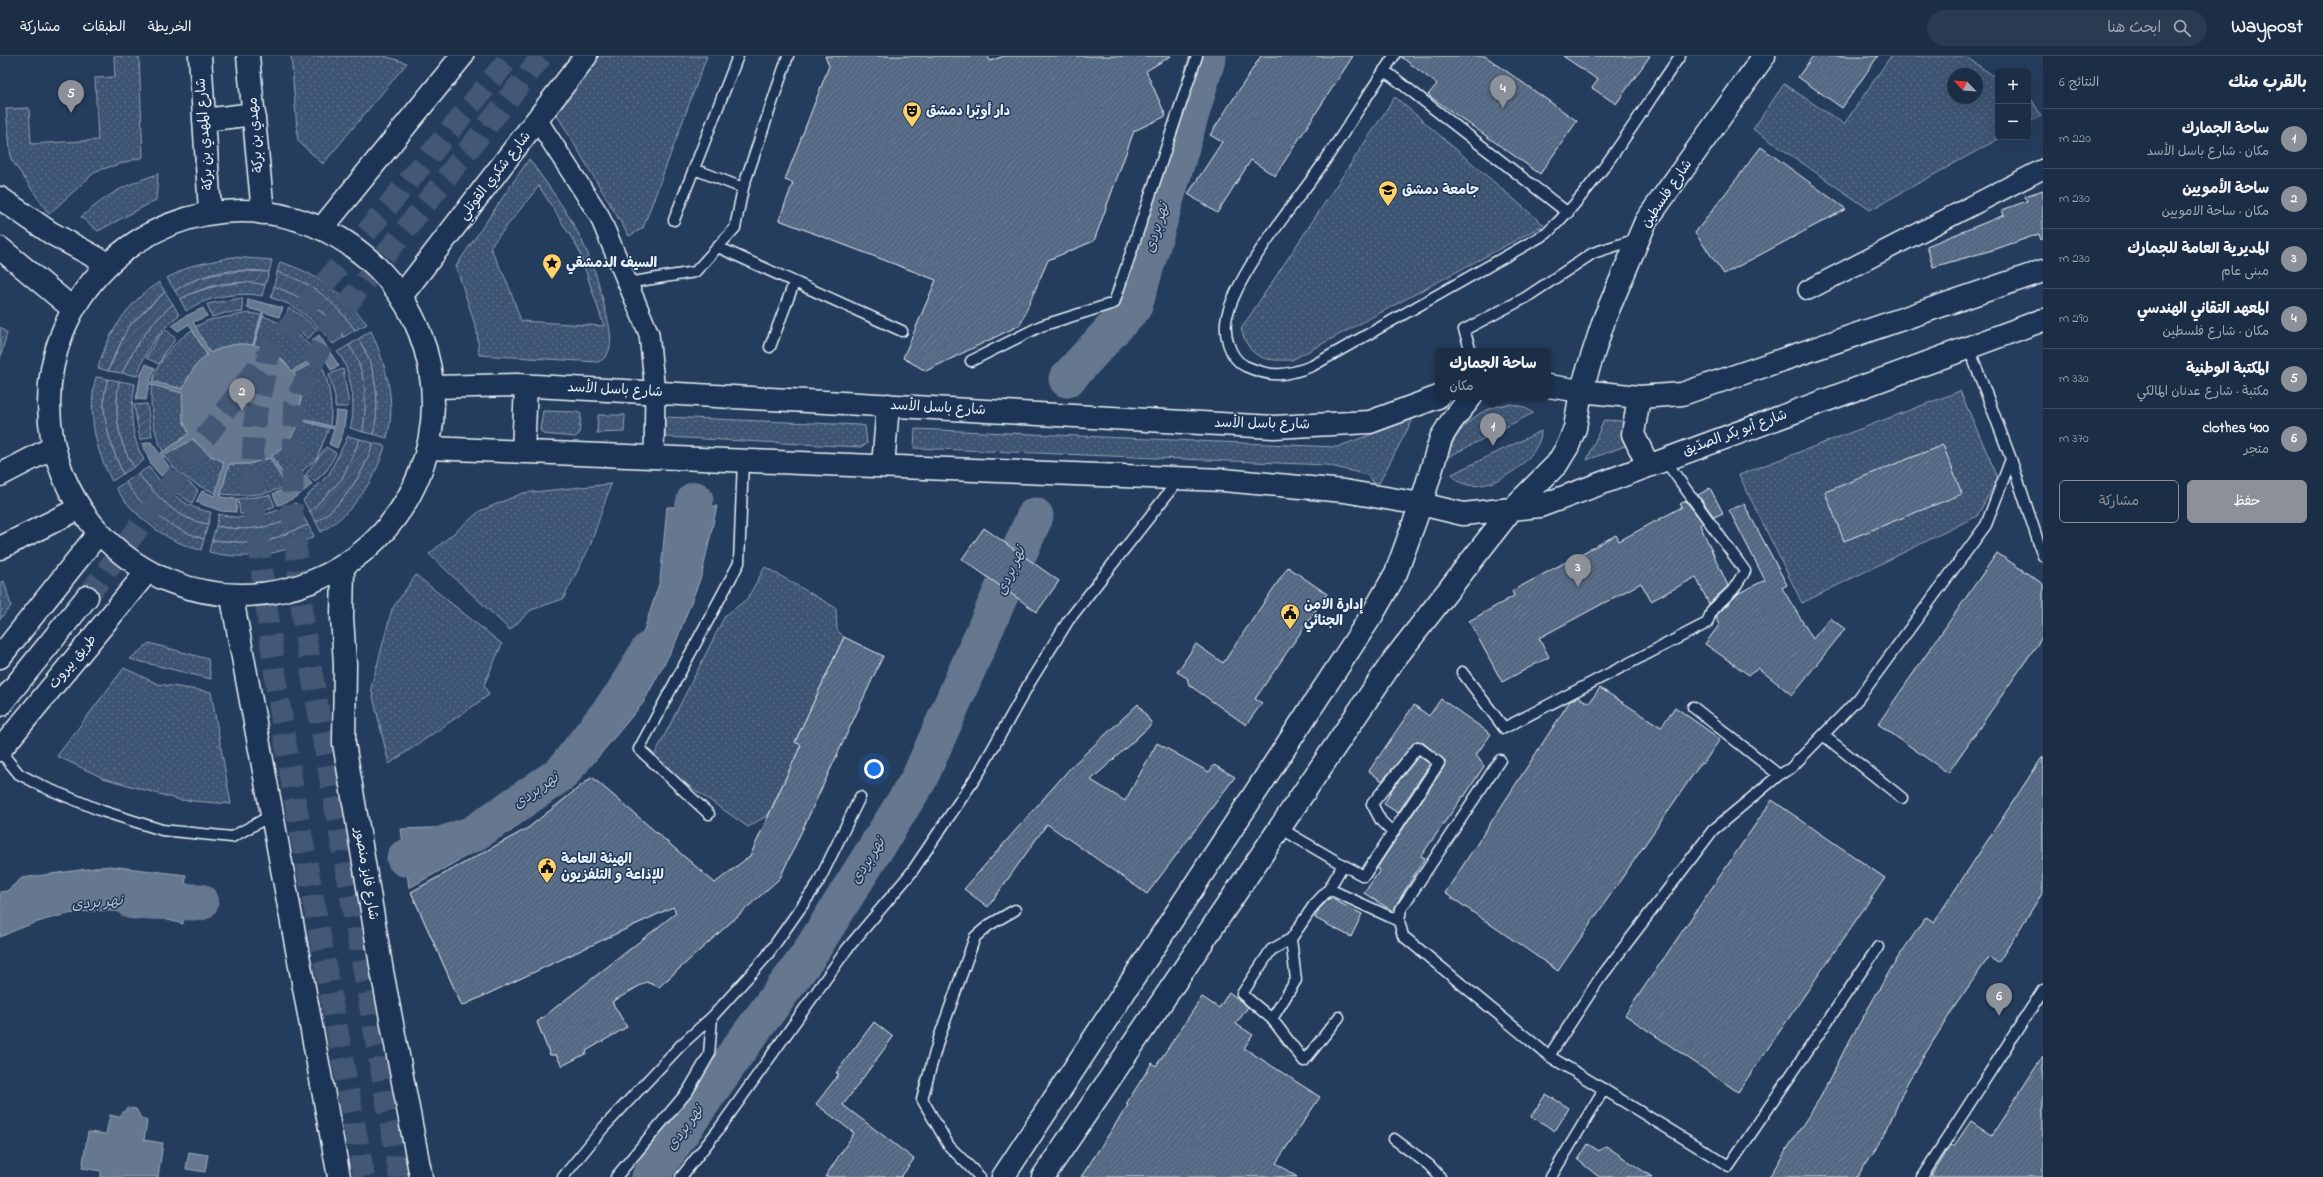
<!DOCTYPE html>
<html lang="ar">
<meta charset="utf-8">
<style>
:root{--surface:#1c2e46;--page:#293a51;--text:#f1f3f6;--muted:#a0a8b3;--line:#3a4a5f;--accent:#8c9099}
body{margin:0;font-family:"Indie Flower","Playpen Sans Arabic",sans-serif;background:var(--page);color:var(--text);direction:rtl}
.controls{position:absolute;right:12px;top:12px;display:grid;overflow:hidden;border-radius:6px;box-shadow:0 4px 16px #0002}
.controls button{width:36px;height:36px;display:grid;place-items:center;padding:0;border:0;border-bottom:1px solid var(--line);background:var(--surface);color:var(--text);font:20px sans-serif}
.compass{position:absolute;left:1947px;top:12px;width:36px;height:36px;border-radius:50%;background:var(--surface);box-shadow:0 4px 16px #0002;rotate:295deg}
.you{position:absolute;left:874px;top:713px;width:14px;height:14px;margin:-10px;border:3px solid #fff;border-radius:50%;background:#1a73e8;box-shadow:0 0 0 6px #1a73e833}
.badge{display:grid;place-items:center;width:26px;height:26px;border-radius:50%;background:var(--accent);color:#fff;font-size:13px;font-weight:700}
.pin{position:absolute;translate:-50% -33px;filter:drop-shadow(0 1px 2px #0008)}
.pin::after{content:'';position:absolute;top:21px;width:14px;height:12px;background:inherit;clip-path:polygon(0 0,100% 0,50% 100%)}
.popup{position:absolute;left:1435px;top:292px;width:116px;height:52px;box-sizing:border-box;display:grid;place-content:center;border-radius:6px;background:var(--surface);filter:drop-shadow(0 1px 3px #0005);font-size:13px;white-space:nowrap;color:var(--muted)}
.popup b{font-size:15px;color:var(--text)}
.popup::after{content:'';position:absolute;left:50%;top:100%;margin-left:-8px;border:8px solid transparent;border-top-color:var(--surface)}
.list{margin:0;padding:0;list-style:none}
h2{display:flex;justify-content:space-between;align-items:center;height:52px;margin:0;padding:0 16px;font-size:17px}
h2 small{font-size:13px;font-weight:400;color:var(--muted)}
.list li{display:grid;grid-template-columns:26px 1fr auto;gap:12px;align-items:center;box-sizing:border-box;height:60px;padding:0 16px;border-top:1px solid var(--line)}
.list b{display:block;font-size:15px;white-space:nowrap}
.list p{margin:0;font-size:13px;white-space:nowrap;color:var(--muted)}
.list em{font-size:13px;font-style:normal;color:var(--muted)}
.actions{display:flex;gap:8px;padding:12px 16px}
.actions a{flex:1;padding:9px 0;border:1px solid var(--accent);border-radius:6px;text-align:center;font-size:14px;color:var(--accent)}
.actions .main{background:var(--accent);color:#fff}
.icon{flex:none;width:22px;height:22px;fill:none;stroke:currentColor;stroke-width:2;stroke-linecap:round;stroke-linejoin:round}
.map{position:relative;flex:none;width:2043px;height:1121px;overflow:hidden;direction:ltr}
header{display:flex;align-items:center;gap:24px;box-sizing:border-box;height:56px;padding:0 20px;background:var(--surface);border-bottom:1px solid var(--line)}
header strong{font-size:19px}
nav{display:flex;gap:22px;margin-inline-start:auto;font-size:14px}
.search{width:280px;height:36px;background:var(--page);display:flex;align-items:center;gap:10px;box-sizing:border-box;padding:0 14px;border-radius:22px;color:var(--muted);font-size:15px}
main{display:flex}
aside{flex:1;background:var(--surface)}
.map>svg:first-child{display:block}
</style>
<header>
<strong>Waypost</strong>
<div class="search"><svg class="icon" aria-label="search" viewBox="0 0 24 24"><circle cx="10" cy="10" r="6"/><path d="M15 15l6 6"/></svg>ابحث هنا</div>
<nav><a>الخريطة</a><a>الطبقات</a><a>مشاركة</a></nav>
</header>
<main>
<aside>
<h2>بالقرب منك<small>النتائج: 6</small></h2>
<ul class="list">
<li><span class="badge">1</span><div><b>ساحة الجمارك</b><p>مكان · شارع باسل الأسد</p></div><em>220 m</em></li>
<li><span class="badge">2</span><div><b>ساحة الأمويين</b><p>مكان · ساحة الامويين</p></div><em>230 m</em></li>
<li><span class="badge">3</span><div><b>المديرية العامة للجمارك</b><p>مبنى عام</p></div><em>230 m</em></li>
<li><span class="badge">4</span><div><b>المعهد التقاني الهندسي</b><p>مكان · شارع فلسطين</p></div><em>290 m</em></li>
<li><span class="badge">5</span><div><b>المكتبة الوطنية</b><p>مكتبة · شارع عدنان المالكي</p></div><em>330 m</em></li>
<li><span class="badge">6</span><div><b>400 clothes</b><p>متجر</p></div><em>370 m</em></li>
</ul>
<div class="actions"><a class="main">حفظ</a><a>مشاركة</a></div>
</aside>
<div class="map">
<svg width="2043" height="1121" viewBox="0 0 2043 1121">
<defs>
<pattern id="grass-dots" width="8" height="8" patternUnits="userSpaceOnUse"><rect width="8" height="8" fill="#3e5472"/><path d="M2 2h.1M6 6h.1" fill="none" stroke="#5a6d87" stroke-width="1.8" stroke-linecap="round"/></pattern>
<pattern id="garden-furrows" width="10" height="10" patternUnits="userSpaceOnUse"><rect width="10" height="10" fill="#3e5472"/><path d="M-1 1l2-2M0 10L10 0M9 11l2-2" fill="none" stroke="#5a6d87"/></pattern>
<pattern id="building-hatch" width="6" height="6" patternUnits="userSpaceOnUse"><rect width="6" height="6" fill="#536782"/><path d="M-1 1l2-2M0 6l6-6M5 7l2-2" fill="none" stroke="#6c7d94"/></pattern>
</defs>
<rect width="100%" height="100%" fill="#253d5d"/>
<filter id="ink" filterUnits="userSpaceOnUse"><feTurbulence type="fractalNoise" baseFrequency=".025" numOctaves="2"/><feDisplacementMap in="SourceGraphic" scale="8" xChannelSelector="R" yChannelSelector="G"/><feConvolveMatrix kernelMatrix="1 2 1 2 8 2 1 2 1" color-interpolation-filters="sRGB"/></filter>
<g filter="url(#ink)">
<path fill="url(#grass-dots)" stroke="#93a2b5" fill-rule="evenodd" d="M114 0H139L143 101 96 115 49 158 11 103 6 53 29 52 31 88 98 84 95 22 115 21Z
M291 0H384L407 7 323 108 298 85Z
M595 0H707L643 172 629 180 554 54Z
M1891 0H1965L1998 23V81H2002L1870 154 1753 73 1784 28 1844 68ZM1953 18H1977V42H1953Z
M2028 37 2041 60 2028 67Z
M1395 41 1544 169 1292 304C1263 305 1250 303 1241 273Z
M529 103C550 132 573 162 587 196 596 215 601 236 606 257 610 272 617 298 598 306L479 299 477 275 456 210ZM539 130 578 192 604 270 521 265 508 228 490 191Z
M158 118 156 144 98 175 81 161C110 137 122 130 158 118Z
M232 201 272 204 269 216C237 211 201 216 175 235L167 222 191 210Z
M280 206C317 217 343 238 367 268L355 274C333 244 313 228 277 216Z
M159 226 165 236C137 259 121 280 108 315L98 312C107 278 129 245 159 226Z
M254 226 265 229 262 240C241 235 204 241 186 255L180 243C204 231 226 227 254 226Z
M274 230C305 243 325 253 344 281L333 288C316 268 298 248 271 242Z
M173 248 179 259C155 279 147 291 137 320L122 317C137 286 147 272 173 248Z
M249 257 261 259 253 289C237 286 224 290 210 297L195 271 209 264Z
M263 260C286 269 304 278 317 300L292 315 281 302 254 289Z
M0 271 7 277 0 303Z
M192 274 207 299C195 308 189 318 183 333L153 326C155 306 177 284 192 274Z
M371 275C386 309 397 346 387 382L373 378C381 349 376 308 358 283Z
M349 289C368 315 367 345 363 376L350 372C357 354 351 310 337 296Z
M319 303C329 324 333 346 330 370L300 362 301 336 294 317Z
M96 321 108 323C97 353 111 390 123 418L112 425C95 394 87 356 96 321Z
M119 325 135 328C130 356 130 379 144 404L134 411C117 385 114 356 119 325Z
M152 329 183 337V364L189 378 163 396C153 374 149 353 152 329Z
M1960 335 1998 422 1977 460 1802 547 1739 419Z
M1511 348 1524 351 1533 357 1446 402C1456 372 1479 350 1511 348Z
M543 355 577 356 581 358 579 378 575 381 543 378 540 374Z
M598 359H625L624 376 597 377Z
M665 361 860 369 865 370 867 388 860 391 665 381Z
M1413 363 1379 427H1374L1367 419 1327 409 914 392 915 373 1337 391Z
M299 364 329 372 317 402 289 427 271 400 285 391Z
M1604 364 1622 365 1625 390 1587 404Z
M1541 375C1542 406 1473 451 1452 418Z
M348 380 360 383 342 423 310 456 303 444 329 418Z
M192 383 211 400 224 406 216 437C194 429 178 419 164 400Z
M373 387 385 390C375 425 352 458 321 476L316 466C345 446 362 421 373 387Z
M270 402 286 430C265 440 245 440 221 438L229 408H249Z
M149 411C164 431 184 453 211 456L208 468C177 464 157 440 138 418Z
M126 426C140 448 179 475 204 483L201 494C168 487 134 461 116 432Z
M611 428 590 490 563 543 531 554 510 574 429 498 480 455 523 437Z
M296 447 302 458C276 472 245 476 216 470L219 458C246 466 271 458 296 447Z
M308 469 314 480C286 499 242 505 209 496L212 484 252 487 270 484Z
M765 511 836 552 837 574 844 581 795 686 801 689 768 759 748 771 652 704 725 560 747 543Z
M416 519 502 588 484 629 489 639 389 708 371 632 392 553Z
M4 525 11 550 0 563V527Z
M149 587 208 603 211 623 130 603Z
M124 612 158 628 211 636 231 748 180 744 103 722 57 700Z"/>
<path fill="url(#garden-furrows)" stroke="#93a2b5" d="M243 215 269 216 265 229C235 222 207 229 180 243L175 235C196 220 218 217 243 215Z
M277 216C313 227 333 244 355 274L344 281C325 253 305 243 274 230Z
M165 236 173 248C147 272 137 286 122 317L108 315 128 271Z
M242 242 243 256 225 257 212 261 207 248Z
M289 252 301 259 317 273 308 283 296 271 283 264Z
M166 273 176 283 165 296 159 308 146 302 158 281Z
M358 283C376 308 381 349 373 378L363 376C367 345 367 315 349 289Z
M343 313 349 349 348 351H335V341L329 318Z
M108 323 119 325C114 356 117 385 134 411L123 418C111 390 97 353 108 323Z
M147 348 152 380 140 384 134 349Z
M360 383 373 387C362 421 345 446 316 466L310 456 342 423Z
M326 391 336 397 327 414 315 426 306 418Z
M174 415 198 434 192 447 172 434 163 425Z
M138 418C157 440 177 464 208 468L204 483C172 473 143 454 126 426Z
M270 439 275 450 259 457 240 458 238 443Z
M302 458 308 469 270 484 252 487 212 484 216 470C245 476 276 472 302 458Z"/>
<path fill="#657890" stroke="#99a8ba" d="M248 243 283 252 279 261 264 256 254 289C272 293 281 302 292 315L322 297 312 285 319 279 339 310 331 314 324 300 294 317 301 336 300 362 334 371 336 355 346 356 343 377 337 392 329 388 334 373 299 364C294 380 286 390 272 400L290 430 305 420 312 428C302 438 292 444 278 449L273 438 287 432 270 402 249 408H229L220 441 237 443 236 456 221 455 196 446 202 435 215 440 224 406 211 400 193 383 162 401 170 412 161 420 151 408 142 388 151 386 160 398 189 378 183 364 182 337 149 328 146 344 136 343 141 318 146 308 155 312 150 325 183 333C189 319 195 308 207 299L189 268 178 275 172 270 184 261 203 252 207 260 193 266 210 297C224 290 237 286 253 289L262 256 247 252Z
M717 450 702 518 675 588 643 647 583 719 511 775 409 832 401 773 486 770 562 717 623 638 660 525 667 451Z
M109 810 186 819 183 868C154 860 122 853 92 855 63 856 25 869 0 881V836L7 835 22 822Z
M127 1052 136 1053 141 1062 147 1065 144 1084 163 1087 158 1121H101V1115L82 1112 88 1076 106 1078 110 1059 119 1061Z
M189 1096 208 1099 205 1116 186 1113Z"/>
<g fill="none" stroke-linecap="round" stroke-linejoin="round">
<path stroke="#657890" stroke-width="37" d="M1067 323 1134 250 1208 0
M681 499 695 444
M405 802 473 778 562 717 623 638 649 594
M133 845 200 846
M650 1121 739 993 806 903 919 723 1035 460"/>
</g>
<path fill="url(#building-hatch)" stroke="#e8f1f8" d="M825 0H988L990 5 1004 0H1171L1146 15 1166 60 1134 75 1094 185 1048 204 1020 269 926 315 903 302 936 224 779 164 793 127 785 124 829 10Z
M1261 0H1353L1275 120 1251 104 1217 157 1188 138 1222 86 1210 79Z
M1400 0H1485L1577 65 1540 118 1428 39 1437 28Z
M1563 0H1650L1616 48 1592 32 1598 24Z
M1813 0H1878L1842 52 1798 21Z
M1761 91 1846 153 1724 218 1695 177Z
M2043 134V183L2041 184 2039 178 1996 193 1933 211 1927 190 2004 159 2002 154 2027 145 2025 140Z
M1943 389 1962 438 1844 485 1825 436Z
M1710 432 1723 457 1714 461 1698 439Z
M1686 445 1703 467 1700 469 1728 530 1709 548 1696 521 1651 545 1641 527 1539 582 1549 601 1502 626 1469 565 1514 540 1512 535 1616 479 1619 485 1682 451 1680 448Z
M1744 448 1787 529 1782 532 1813 583 1830 562 1845 573 1792 639 1758 612 1749 619 1705 588 1719 569 1716 562 1718 558 1739 537 1765 524 1729 454Z
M984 472 1059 525 1037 556 962 503Z
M1997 497 2043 528V580L1948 717 1878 668Z
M1288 511 1327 538 1255 643 1262 647 1246 669 1189 629 1187 622 1177 616 1196 588 1223 607Z
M844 581 883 600 780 822 659 931 646 926 612 946 627 971 586 995 587 997 562 1010 556 999H550L537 966 676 857 673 851 462 950 411 836 528 772 592 721 715 827 750 800 801 689 795 686Z
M1600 632 1661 671 1675 651 1720 683 1703 708 1701 707 1558 915 1445 837 1570 645 1578 641 1589 647Z
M1441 643 1491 678 1476 699 1484 710 1464 741 1463 740 1421 800 1425 802 1396 849 1394 856 1364 837 1380 814 1377 812 1444 711 1445 705 1422 686 1416 685 1382 725 1369 715 1414 649 1429 660Z
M1138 648 1152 668 1091 724 1125 745 1157 687 1209 716 1214 709 1235 721 1147 838 1047 768 988 851 964 833 1072 710Z
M1419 700 1430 708 1398 757 1384 748 1393 732Z
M2043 700V836L1998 907 1989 901 1955 950 1907 1027 1883 1082 1857 1121H1769L1820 1042 1846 991 1893 909 1926 861 1934 866Z
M1772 744 1885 822 1738 1036 1625 959Z
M1330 842 1362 858 1351 881 1315 862 1319 853Z
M1229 936 1248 951 1236 968 1253 979 1244 992 1320 1041 1276 1107 1297 1121H1081L1128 1049 1126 1048 1152 1007 1156 1010 1202 941 1219 952Z
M874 966 893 981 843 1049 914 1103 901 1121H825L854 1077 816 1048 839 1018 836 1017Z
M2043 1000V1121H1931L1951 1089 1954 1090 1971 1065 1992 1079Z
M1546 1038 1569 1052 1555 1075 1531 1060Z
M1588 1088 1599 1095 1606 1090 1652 1121H1599L1578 1104Z"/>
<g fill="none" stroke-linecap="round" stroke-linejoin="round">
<path stroke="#425874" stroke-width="22" stroke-dasharray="22 11" stroke-linecap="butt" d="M87 541 266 300
M364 1121 294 739 278 640 251 429 255 362 270 294 511 0
M400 1121 304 573 292 452 294 349 326 279 361 230 542 0"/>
<g stroke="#e8f1f8" stroke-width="13">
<path id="service" d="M1394 0C1370 35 1348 71 1324 106 1296 147 1239 213 1227 260 1223 277 1229 302 1245 310 1272 322 1286 320 1312 310L1547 177C1600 127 1638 60 1680 0
M1384 14 1568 157
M694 113 743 132
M674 164 738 0
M718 191 902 275
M627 227 695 216 735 172 743 132 788 0
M770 291 794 227
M1471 295 1464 274 1525 242 1593 197 1637 183
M971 305 1041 270 1114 247 1197 0
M2011 403 2043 500
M1462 616 1504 672 1707 567 1712 554 1733 534 1745 515 1664 403
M1693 651 1779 719
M1823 679 1902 742
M0 695 19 718 46 732 102 755 162 774 232 781 272 759
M1500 704 1401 853 1399 865 1403 880 1549 1000 1729 1110 1878 891
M709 758 639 693 739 507 743 404
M1280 772 1343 809 1329 833
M1343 809 1364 820 1439 707 1418 691 1372 748 1381 765 1393 777
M1291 883 1296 924 1272 963 1242 938 1271 894 1291 883 1314 849 1329 833 1399 865
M1272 963 1304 1005 1339 961
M1549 1000 1598 925 1713 774 1779 719 1791 712 1858 643 1986 469 2011 403 1969 292
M1394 1083 1429 1109 1440 1121
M563 1121 604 1071 681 989 712 961 766 901 818 827 860 741
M616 1121 688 1035 709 999 712 961
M681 1121 719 1073 847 893 911 817 980 715 1030 626 1068 565 1180 422
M980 1121 949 1090 922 1043 939 982 975 881 989 869 1015 854
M1551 1121 1604 1033
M1922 1121 2043 934"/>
</g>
<g stroke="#e8f1f8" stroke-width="22">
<path id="minor" d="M538 65 599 159 649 278 655 336 654 401
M1808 234 2043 113"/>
</g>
<g stroke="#e8f1f8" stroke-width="25">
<path id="tertiary" d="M1581 335 1605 261 1646 165 1764 0"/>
</g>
<g stroke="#e8f1f8" stroke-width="25">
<path id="secondary" d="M200 0 210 155
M248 0 263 157
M204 64 254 58
M0 142 51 177 106 207
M0 192 72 252
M0 419 52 392
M0 492 78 453"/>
</g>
<g stroke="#e8f1f8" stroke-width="25">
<path id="primary" d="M1548 330 1581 335 1639 341 1682 338 2043 215
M434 331 517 329 1274 371 1370 366 1438 341
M1639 341 1633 378 1648 409
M429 392 1223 424 1344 435 1421 448 1463 458 1540 450 2043 264
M523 396 526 330
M883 410 888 349
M0 601 97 479
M0 694 146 517
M1003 1121 1372 559 1396 517 1421 448 1441 382 1451 366 1471 341
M1043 1121 1393 605 1511 454 1557 408 1568 390 1575 372 1581 335"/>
</g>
<g stroke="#e8f1f8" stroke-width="25">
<path id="trunk" d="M49 347a192 192 0 1 1 384 0a192 192 0 1 1-384 0Z
M323 171 462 0
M402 239 586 0
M343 512 342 561 345 608 344 687 382 915 421 1121
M232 542 339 1121
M0 649 87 541"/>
</g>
<use href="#service" stroke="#1d3557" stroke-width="10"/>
<use href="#minor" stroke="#1d3557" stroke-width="19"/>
<use href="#tertiary" stroke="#1d3557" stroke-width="22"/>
<use href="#secondary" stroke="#1d3557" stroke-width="22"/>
<use href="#primary" stroke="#1d3557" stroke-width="22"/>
<use href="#trunk" stroke="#1d3557" stroke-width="22"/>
</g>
</g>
<defs>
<g id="theatre-pin" transform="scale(1)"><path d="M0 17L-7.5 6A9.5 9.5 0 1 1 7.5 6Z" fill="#ffd166" stroke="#1d3557"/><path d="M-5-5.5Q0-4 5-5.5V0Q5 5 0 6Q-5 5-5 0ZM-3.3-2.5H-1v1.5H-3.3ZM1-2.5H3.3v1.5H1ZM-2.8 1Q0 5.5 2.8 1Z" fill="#111"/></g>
<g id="university-pin" transform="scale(1)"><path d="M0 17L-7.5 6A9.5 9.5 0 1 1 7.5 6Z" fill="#ffd166" stroke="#1d3557"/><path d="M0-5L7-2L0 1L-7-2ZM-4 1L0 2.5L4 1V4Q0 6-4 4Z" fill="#111"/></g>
<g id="sight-pin" transform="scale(1)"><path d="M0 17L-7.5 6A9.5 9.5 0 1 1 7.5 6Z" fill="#ffd166" stroke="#1d3557"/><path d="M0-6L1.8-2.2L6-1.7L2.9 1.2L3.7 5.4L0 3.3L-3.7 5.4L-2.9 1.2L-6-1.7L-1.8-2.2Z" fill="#111"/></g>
<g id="civic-pin" transform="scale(1)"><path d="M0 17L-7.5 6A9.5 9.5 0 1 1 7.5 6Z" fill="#ffd166" stroke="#1d3557"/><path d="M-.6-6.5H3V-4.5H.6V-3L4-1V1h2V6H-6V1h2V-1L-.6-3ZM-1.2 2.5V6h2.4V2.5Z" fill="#111"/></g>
</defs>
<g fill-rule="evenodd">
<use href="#theatre-pin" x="912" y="55"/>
<use href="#university-pin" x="1388" y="134"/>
<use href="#sight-pin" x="552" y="207"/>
<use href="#civic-pin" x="1290" y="557"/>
<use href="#civic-pin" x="547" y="811"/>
</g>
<g text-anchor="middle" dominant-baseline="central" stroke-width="3" stroke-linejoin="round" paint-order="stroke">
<g font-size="14" font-weight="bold" fill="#e8f1f8" stroke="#1d3557" text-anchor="start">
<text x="926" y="55">دار أوبّرا دمشق</text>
<text x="1402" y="134">جامعة دمشق</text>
<text x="566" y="207">السيف الدمشقي</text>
<text x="1304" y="549">إدارة الامن<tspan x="1304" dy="16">الجنائي</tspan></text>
<text x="561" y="803">الهيئة العامة<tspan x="561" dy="16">للإذاعة و التلفزيون</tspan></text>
</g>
<g font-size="14" fill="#e8f1f8" stroke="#1d3557">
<text transform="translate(205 78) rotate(-94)">شارع المهدي بن بركة</text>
<text transform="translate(256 79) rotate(-95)">مهدي بن بركة</text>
<text transform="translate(495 120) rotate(-52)">شارع شكري القوتلي</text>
<text transform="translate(1667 138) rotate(-56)">شارع فلسطين</text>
<text transform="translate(615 334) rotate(3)">شارع باسل الأسد</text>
<text transform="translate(938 352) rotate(3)">شارع باسل الأسد</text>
<text transform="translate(1262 368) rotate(1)">شارع باسل الأسد</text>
<text transform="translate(1735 377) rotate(-20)">شارع أبو بكر الصدّيق</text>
<text transform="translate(73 606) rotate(-50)">طريق بيروت</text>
<text transform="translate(366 818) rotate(81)">شارع فايز منصور</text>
</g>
<g font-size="15" font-style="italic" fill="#b4c1ce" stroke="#1d3557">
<text transform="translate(1157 172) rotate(-73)">نهر بردى</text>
<text transform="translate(1011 515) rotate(-66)">نهر بردى</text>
<text transform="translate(536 735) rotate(-35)">نهر بردى</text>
<text transform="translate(868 805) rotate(-58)">نهر بردى</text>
<text transform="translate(97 847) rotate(-5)">نهر بردى</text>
<text transform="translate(685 1072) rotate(-54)">نهر بردى</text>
</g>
</g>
</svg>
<div class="controls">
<button>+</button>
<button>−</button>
</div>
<svg class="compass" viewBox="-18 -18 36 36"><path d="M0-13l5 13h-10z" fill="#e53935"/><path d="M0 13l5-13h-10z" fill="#a0a8b3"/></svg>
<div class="you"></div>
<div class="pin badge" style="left:1493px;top:390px">1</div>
<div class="popup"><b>ساحة الجمارك</b>مكان</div>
<div class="pin badge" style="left:242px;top:355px">2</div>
<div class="pin badge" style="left:1578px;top:531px">3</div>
<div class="pin badge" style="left:1503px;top:52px">4</div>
<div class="pin badge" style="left:71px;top:57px">5</div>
<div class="pin badge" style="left:1999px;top:960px">6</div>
</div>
</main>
